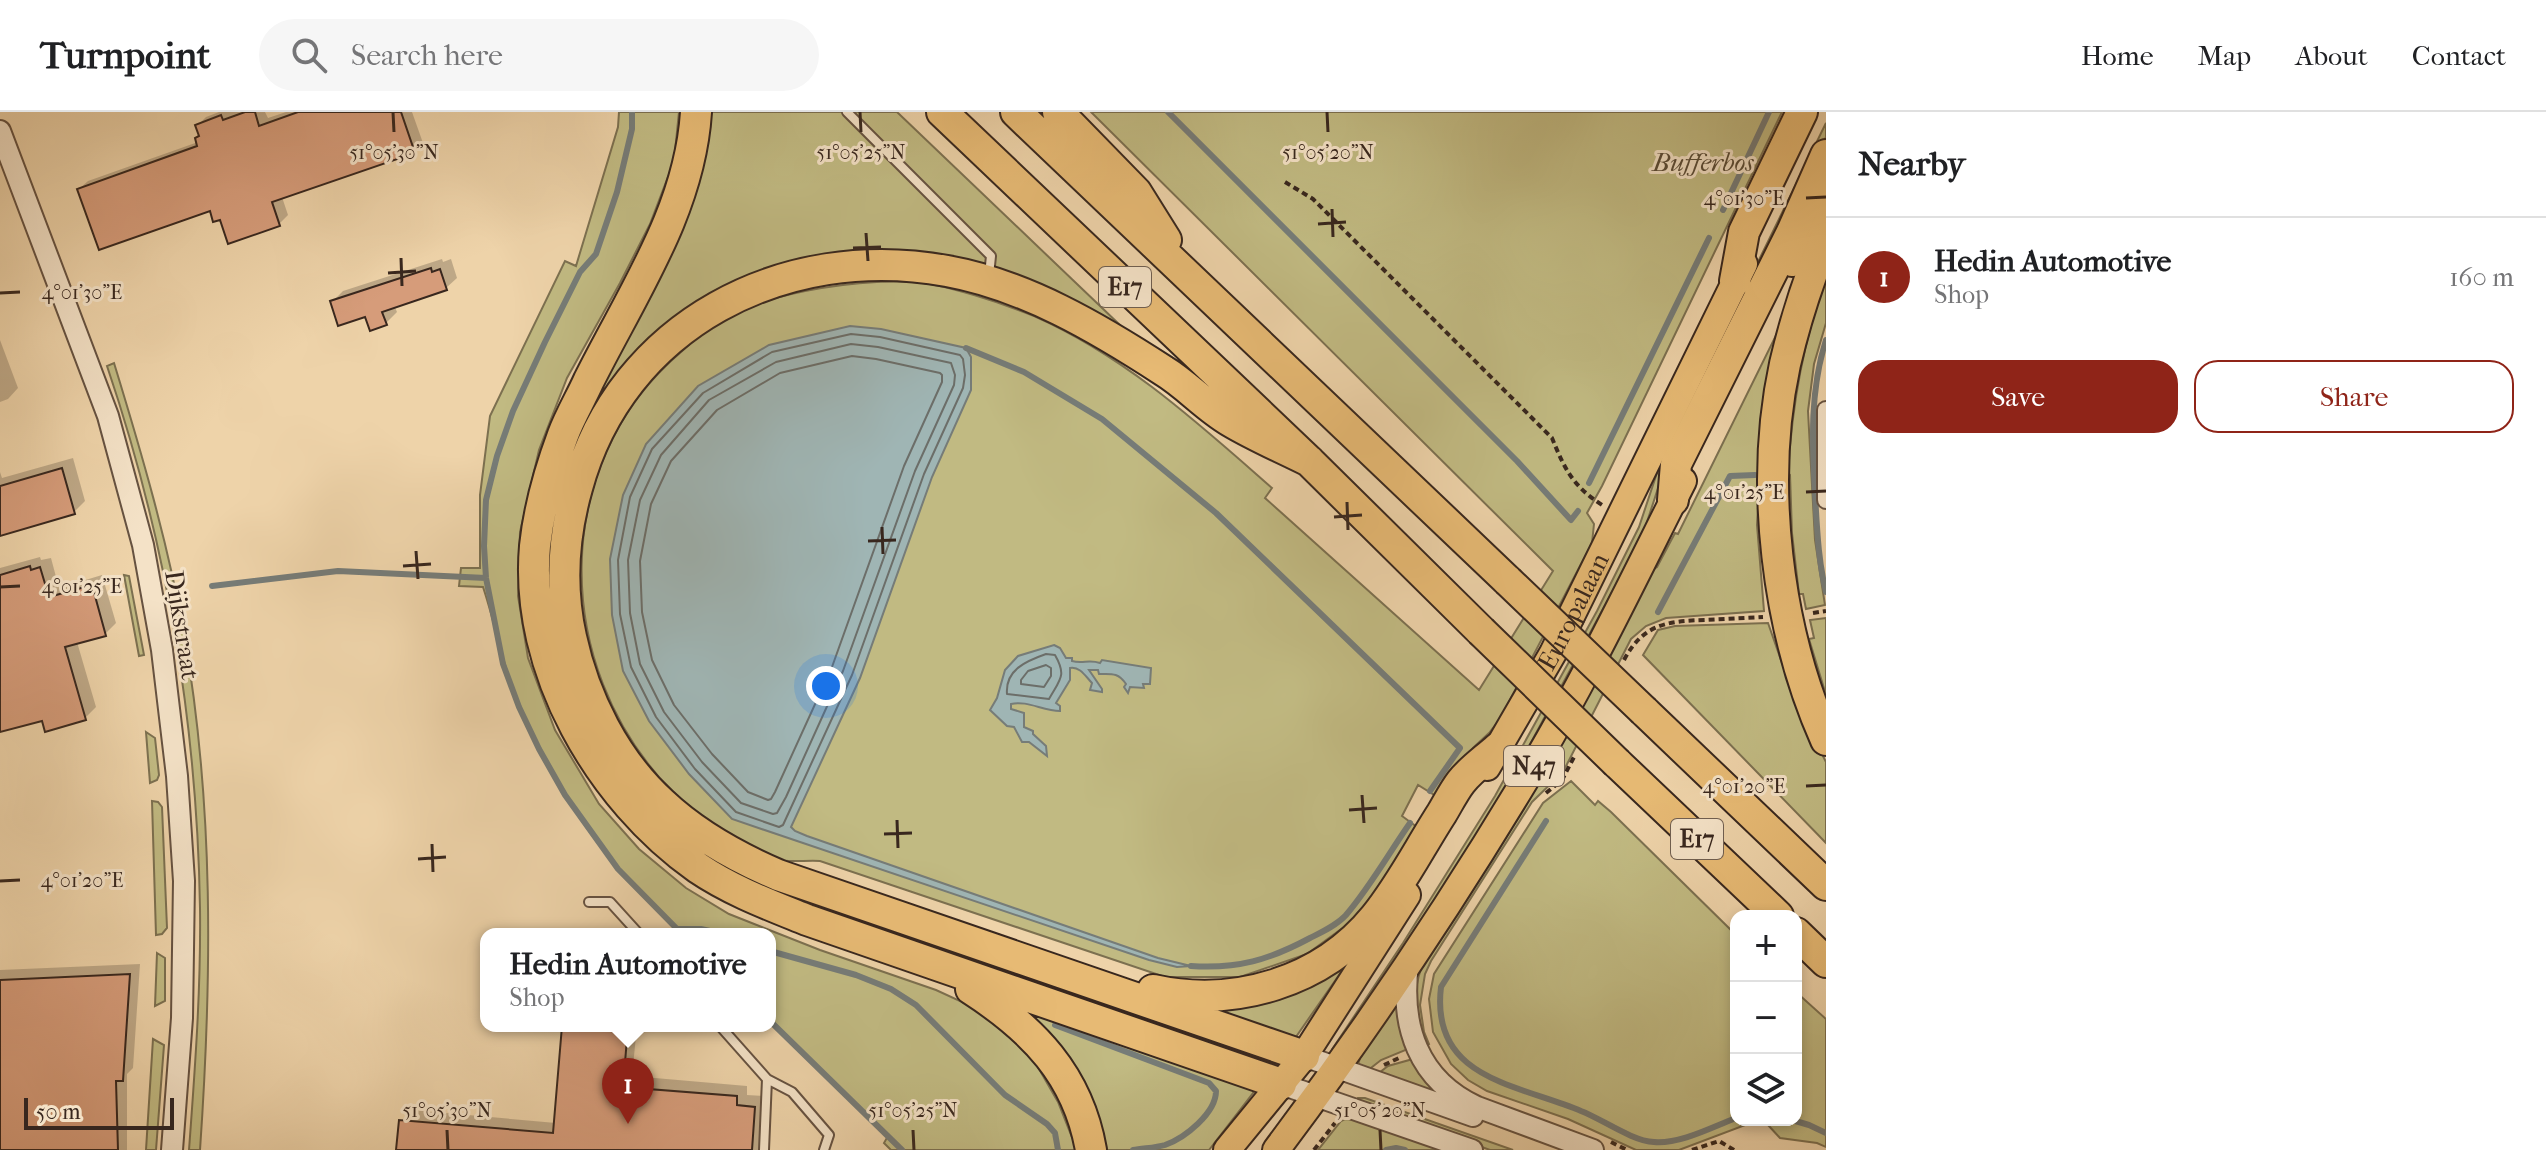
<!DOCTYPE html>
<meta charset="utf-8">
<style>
:root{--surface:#fff;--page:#f6f6f6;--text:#202124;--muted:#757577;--line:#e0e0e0;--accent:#8f2418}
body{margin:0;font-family:"IM FELL French Canon",serif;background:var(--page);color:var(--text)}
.controls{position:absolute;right:24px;bottom:24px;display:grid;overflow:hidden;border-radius:16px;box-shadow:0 4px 12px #0003}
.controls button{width:72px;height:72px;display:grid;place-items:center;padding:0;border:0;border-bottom:2px solid var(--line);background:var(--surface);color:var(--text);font:40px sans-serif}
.scale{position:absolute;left:24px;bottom:20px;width:150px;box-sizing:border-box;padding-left:8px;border:4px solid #38271e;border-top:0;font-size:22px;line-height:28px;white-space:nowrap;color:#38271e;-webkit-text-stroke:6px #f4e2c7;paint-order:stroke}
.you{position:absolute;left:826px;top:574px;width:28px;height:28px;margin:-20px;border:6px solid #fff;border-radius:50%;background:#1a73e8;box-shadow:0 0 0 12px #1a73e833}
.badge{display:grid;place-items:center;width:52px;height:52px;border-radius:50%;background:var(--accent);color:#fff;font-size:26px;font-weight:700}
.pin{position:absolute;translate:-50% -66px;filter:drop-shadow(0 2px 4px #0008)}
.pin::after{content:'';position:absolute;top:42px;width:28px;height:24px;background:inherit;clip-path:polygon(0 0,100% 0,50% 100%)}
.popup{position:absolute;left:480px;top:816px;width:296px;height:104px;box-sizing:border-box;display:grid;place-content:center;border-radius:16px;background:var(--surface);filter:drop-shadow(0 2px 6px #0005);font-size:26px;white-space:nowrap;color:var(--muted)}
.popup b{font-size:30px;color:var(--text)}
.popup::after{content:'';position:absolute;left:50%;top:100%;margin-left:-16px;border:16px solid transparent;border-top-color:var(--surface)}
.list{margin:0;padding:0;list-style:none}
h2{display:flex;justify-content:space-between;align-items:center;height:104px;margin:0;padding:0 32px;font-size:34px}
h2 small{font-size:26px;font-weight:400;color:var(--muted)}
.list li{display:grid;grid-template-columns:52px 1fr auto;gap:24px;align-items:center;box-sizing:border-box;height:120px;padding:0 32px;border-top:2px solid var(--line)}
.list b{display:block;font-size:30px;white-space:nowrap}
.list p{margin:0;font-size:26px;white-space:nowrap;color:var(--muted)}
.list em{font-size:26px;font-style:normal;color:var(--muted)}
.actions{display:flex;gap:16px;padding:24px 32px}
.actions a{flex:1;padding:18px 0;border:2px solid var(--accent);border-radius:24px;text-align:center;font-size:28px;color:var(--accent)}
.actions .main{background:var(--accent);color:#fff}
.icon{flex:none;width:44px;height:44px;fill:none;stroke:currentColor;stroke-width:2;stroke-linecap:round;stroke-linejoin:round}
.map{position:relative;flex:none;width:1826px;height:1038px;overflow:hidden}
header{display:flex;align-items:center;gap:48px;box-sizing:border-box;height:112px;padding:0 40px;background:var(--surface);border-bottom:2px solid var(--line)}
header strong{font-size:38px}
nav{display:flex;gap:44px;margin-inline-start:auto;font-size:28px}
.search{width:560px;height:72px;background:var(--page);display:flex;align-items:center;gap:20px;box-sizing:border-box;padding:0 28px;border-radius:44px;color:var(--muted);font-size:30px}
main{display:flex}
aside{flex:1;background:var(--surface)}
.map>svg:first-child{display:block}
</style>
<header>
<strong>Turnpoint</strong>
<div class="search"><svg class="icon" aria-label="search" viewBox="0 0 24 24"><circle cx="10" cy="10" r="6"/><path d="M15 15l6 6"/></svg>Search here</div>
<nav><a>Home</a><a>Map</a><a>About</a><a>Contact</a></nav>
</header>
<main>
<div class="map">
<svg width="1826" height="1038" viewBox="0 0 1826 1038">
<rect width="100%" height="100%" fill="#eed3a9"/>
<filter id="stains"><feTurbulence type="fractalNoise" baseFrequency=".0025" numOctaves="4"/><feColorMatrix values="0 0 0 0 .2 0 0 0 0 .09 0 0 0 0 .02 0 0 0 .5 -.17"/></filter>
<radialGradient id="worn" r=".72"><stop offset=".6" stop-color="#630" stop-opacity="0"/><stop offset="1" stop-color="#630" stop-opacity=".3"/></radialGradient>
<path fill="#c1ba82" stroke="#7c7050" stroke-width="2" d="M619 0H679L674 49 650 112 620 171 567 266 539 338 520 420 518 484 528 546 555 618 599 692 639 737 686 776 729 802 820 838 936 878 971 894 1002 917 1035 950 1058 990 1077 1038H891L884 1031 888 1024 770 909V822H682C661 800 637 779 617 756 578 707 541 651 518 593 503 554 496 514 483 475L459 474 461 456H480V383L490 304 565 149 576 154 618 15Z
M707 0H897L1122 215V220C1106 214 1089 199 1072 191 1051 182 1030 173 1009 165 996 161 982 159 968 156 952 152 935 148 919 145 883 141 844 143 809 148 767 155 727 174 693 197 507 321 512 583 681 720 741 768 840 794 913 820 1028 860 1142 900 1257 939L1262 942 1259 945 779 780C737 761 694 742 659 711 582 642 540 536 545 433 548 391 562 349 579 311 592 280 613 251 629 221 657 170 691 113 701 54 704 36 705 18 707 0Z
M1091 0H1782L1602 374 1587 401 1594 412 1592 431 1500 607 1489 621 1473 636 1439 686 1418 673 1402 704 1421 718 1374 793 1307 842 1240 865H1165L820 749C806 748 787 751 774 747 766 745 757 738 750 734 720 718 693 700 669 676 552 554 549 352 681 240 696 226 716 209 735 201 781 179 861 167 911 170 943 171 1004 192 1034 204 1125 244 1198 311 1272 376L1265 386 1479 578 1553 459Z
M1826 11V25L1810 61 1663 361 1646 413 1624 458 1528 636 1481 716 1411 826 1336 936H1333L1403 831 1495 684 1597 499 1639 415 1662 346Z
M1826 166V211L1814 252 1808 299 1815 428 1825 493 1806 497 1803 482H1799L1792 421 1790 363 1788 361C1792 293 1803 229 1826 166Z
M1791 193 1760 360 1757 413 1764 499 1666 506 1646 514 1631 527 1563 660 1532 690 1431 849 1425 862 1420 893 1424 920 1429 932 1426 934C1416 910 1412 882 1421 857L1649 460 1657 455 1675 421 1678 422Z
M114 251C141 339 168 431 184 522 214 693 212 865 200 1038H189C195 957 201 877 200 796 197 612 166 428 107 254Z
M124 463 129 464 144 543 139 544Z
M1826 506V583L1809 527 1814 526 1810 508Z
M1768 511 1796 591 1826 650V731L1643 543 1658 518 1675 514Z
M146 620 155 626 159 663 157 668 150 671Z
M1571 669 1595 693 1598 689 1611 700 1736 823V1008H1796V880L1826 907V1035L1817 1031 1780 1026 1768 1013 1753 1010 1679 1038H1636L1568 1007 1487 979 1468 968 1451 952 1433 920 1429 887 1434 862 1543 691Z
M152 689 158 690 162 695 167 816 162 822 156 823Z
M157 841 165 846V889L155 894Z
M1350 843 1346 853 1291 932 1188 894Z
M1008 887 1254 978 1253 981 1209 1038H1104Z
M1395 893H1398L1408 937 1381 948 1367 959 1358 953 1360 946Z
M153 927 164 933 156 1038H146Z
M1413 947 1442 984 1375 964 1388 954Z
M1358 986H1365L1513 1038H1490L1357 990Z
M1345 1007 1362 1008 1447 1038H1318L1341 1009Z"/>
<path fill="#9fb5b4" stroke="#767c78" stroke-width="2" d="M850 214 881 217 966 236 971 245V278L932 365 860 566 791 715 795 719 807 724 1158 846 1191 854 1177 855 1149 848 732 707 689 662 649 609 623 559 612 503 610 447 623 383 646 332 698 274 769 233Z
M1054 533 1060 536 1066 546H1072V549C1083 552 1089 547 1100 551L1102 548 1151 556 1150 572H1143L1144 576 1130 575 1128 581 1124 575 1126 572C1118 560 1111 562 1099 562L1098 558H1089L1102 577V580L1090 578 1092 571C1086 565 1080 554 1070 556V568L1056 591 1060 594V599C1043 599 1027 588 1011 592V597L1024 601V615L1033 619V622L1046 634 1047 644 1029 630H1022L1014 615 1007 614 990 598 997 586 1005 558 1018 544Z"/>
<path fill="#0003" d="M219 0H265L268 6 286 0H412L423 31 414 39 282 85 288 103 279 112 229 129 221 106 211 97 79 77 88 69 198 30 201 22 198 13 206 5Z
M442 147 443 150 451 147 457 166 446 176 394 193 397 200 386 211 332 190 343 179Z
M0 228 18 276 8 287 0 290Z
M73 346 85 389 74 400 0 421V360L2 366Z
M40 445 41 448 51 446 59 476 102 463 116 511 105 522 77 530 96 595 85 606H44L0 618V456Z
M140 852 133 956 127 962V1038H0V858Z
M564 914H637L632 964 747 974V983L765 984 761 1038H398L401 1009 412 998 556 1011Z"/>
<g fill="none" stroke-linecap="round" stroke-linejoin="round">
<path stroke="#6c6e69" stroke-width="2" d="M851 222 880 225 960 243 963 247 965 263 963 276 924 362 852 563 783 713 779 715 736 700 695 657 656 605 631 555 620 502 618 448 630 385 652 337 703 281 772 240Z
M851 232 878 235 951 251 955 263 954 273 915 359 843 559 786 685 777 701 773 702 741 691 702 650 664 600 640 552 630 501 628 448 640 388 661 343 709 288 776 250Z
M852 244 876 247 940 261 942 263V270L904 354 832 555 775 680 771 687 768 688 748 680 712 642 674 593 652 548 642 500 640 449 651 392 671 349 717 298 780 261Z
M1046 542 1055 543C1067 564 1060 567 1049 587L1007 582C1005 558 1026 549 1046 542Z
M1046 553 1051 556V564L1044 575 1021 572V568L1028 559Z"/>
<path stroke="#767c78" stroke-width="6" d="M632 0V17L617 80 596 142 580 160 545 230 513 299 497 344 486 388 484 434 486 466 503 552 519 595 539 637 565 683 618 757 682 822
M1168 0 1517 349 1571 408 1578 399
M1723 98 1769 0
M1826 228C1810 278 1812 329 1815 382 1817 415 1818 448 1826 480
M966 236 1024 260 1102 307 1216 401 1460 636 1430 679
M1589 371 1709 126
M212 474 338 459 486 466
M1658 500 1730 364 1755 363
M1546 709 1441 875C1430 967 1517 972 1581 999 1602 1007 1632 1029 1654 1030 1681 1032 1712 1015 1736 1006
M677 817H701L723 822
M770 839 856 863 891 877 916 893 1005 983 1047 1012 1055 1021 1058 1038
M1191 854C1238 857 1269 848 1310 826 1322 820 1337 813 1346 803 1370 775 1389 741 1410 711
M770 909 902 1038
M1055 913 1209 971 1216 979C1216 1001 1185 1026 1165 1033 1155 1036 1143 1036 1133 1038
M1792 1008 1809 1013 1826 1021
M1386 1038 1396 1036 1405 1038"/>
</g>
<path fill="#d69c7a" stroke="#38271e" stroke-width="2" d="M245 0H255L259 14 298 0H401L415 41 272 90 280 114 228 132 220 108 213 110 210 99 99 138 77 77 197 34 195 26 199 24 195 13 221 3 223 8Z
M431 156 432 160 440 157 447 178 382 200 387 213 370 219 365 205 338 214 330 189Z
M62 356 75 402 0 424V374Z
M30 454 31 458 40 455 49 485 92 473 106 524 65 535 86 608 45 620 42 609 0 620V463Z
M130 862 123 969H116L118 1038H0V868Z
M562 914H628L623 975 737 984V993L755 995 752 1038H396L399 1008 553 1021Z"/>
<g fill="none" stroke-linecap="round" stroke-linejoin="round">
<g stroke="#665241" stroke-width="12">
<path id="service" d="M847 0 991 144 989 163
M589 790H610L639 822
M720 914 767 967 764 1038
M767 967 792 980 829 1023 824 1038"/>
</g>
<g stroke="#665241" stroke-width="20">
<path id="minor" d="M1826 298V388"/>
</g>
<g stroke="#665241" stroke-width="24">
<path id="tertiary" d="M0 19 108 304 143 433 162 538 177 664 184 769 182 906 172 1038
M1408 852C1400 914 1418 968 1477 995L1593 1038
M1304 944 1473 1004
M1281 972 1472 1038"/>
</g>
<g stroke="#38271e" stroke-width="30">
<g id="primary">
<path d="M1792 151 1826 87"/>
<path id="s1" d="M1487 655 1553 541 1744 152"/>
<path d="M1227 1038 1304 944 1407 783"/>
<path d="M1276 1038C1365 920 1448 796 1524 670 1583 573 1632 470 1683 369"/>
</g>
</g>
<g stroke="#38271e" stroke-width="34">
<path id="motorway" d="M696 0C690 98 632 182 589 268 581 286 570 304 563 323 550 358 539 397 535 434 524 557 600 687 698 756 732 779 770 793 807 808L1281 972
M942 0 1309 349 1481 519
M1016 0 1508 469
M1058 0 1136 80 1166 128
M1826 125C1809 166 1795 209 1785 252 1759 372 1777 518 1826 628
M1735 169 1744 120 1802 0
M1673 388 1676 352 1792 120 1826 43
M1644 599 1826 773
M1617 651 1778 804
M1796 821 1826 850
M971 877C1033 917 1078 963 1091 1038
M1153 878C1235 896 1322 870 1375 805 1401 773 1420 735 1442 701 1448 691 1454 679 1461 670 1471 657 1486 647 1498 636
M1304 944 778 763C736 745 696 723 662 691 615 648 584 586 571 525 560 475 563 425 577 376 621 212 785 129 947 159 1025 173 1098 216 1164 259 1187 273 1206 295 1230 309 1255 324 1283 336 1309 349"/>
</g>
<path stroke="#38271e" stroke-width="4" stroke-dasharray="6 4" stroke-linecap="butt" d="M1285 70 1313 87 1552 326C1565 358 1573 374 1602 393
M1813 501 1826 499
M1624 548C1643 512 1667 509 1705 508 1724 507 1743 506 1763 505
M1546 681 1562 668 1574 645
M1384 953 1401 945
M1611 1030 1627 1038
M1314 1038 1335 1011
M1692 1038 1719 1029 1734 1038"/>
<use href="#service" stroke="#f4e2c7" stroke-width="8"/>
<use href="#minor" stroke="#f4e2c7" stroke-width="16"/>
<use href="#tertiary" stroke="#f4e2c7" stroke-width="20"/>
<use href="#primary" stroke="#e7ba74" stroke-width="26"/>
<use href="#motorway" stroke="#e7ba74" stroke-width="30"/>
<g stroke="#38271e" stroke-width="34" stroke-linecap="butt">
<path id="motorway-bridge" d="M1508 469 1644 599
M1481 519 1617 651"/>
</g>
<use href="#motorway-bridge" stroke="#e7ba74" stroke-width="30"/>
</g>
<path fill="none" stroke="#38271e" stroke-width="3" d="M393 0 394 20M860 0 861 20M1327 0 1328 20M1806 86 1826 85M1332 97 1333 125M1318 112 1346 110M866 121 868 149M853 136 881 135M401 146 402 174M388 161 416 159M0 181 20 180M1806 380 1826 379M1347 390 1348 418M1334 405 1362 403M882 415 883 442M868 429 896 428M416 439 418 467M403 454 431 452M0 475 20 474M1806 674 1826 673M1362 683 1364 711M1349 698 1377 696M897 708 898 736M884 722 912 721M432 732 433 760M418 747 446 745M0 769 20 768M447 1018 448 1038M913 1018 914 1038M1380 1018 1381 1038"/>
<g text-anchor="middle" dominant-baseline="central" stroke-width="6" stroke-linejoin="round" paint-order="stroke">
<g fill="#f4e2c7" stroke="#705f51" stroke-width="2">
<rect x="1099" y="155" width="52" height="40" rx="6"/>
<rect x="1504" y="634" width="60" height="40" rx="6"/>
<rect x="1671" y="707" width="52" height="40" rx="6"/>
</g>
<g font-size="24" font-weight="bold" fill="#38271e">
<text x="1125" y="175">E17</text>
<text x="1534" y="654">N47</text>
<text x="1697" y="727">E17</text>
</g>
<g font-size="26" font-style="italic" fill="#5a4c37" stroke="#f4e2c7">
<text x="1703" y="50">Bufferbos</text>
</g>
<g font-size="26" fill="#38271e" stroke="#f4e2c7">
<text stroke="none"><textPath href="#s1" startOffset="178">Europalaan</textPath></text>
<text transform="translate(182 513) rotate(81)">Dijkstraat</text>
</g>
</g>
<g font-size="20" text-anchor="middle" fill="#38271e" stroke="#f4e2c7" stroke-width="6" stroke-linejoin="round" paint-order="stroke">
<text x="394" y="47">51°05'30"N</text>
<text x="861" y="47">51°05'25"N</text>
<text x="1328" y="47">51°05'20"N</text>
<text x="1744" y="93">4°01'30"E</text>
<text x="82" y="187">4°01'30"E</text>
<text x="1744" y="387">4°01'25"E</text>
<text x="82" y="481">4°01'25"E</text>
<text x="1744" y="681">4°01'20"E</text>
<text x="82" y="775">4°01'20"E</text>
<text x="447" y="1005">51°05'30"N</text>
<text x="913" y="1005">51°05'25"N</text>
<text x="1380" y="1005">51°05'20"N</text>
</g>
<rect width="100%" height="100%" filter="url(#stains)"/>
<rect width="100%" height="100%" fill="url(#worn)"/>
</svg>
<div class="controls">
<button>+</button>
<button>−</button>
<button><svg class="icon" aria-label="layers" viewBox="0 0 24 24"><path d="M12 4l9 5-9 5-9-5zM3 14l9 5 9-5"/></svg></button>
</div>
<div class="scale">50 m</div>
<div class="you"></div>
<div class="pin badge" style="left:628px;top:1012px">1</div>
<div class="popup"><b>Hedin Automotive</b>Shop</div>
</div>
<aside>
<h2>Nearby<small></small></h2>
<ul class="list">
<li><span class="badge">1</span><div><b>Hedin Automotive</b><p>Shop</p></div><em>160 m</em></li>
</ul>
<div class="actions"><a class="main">Save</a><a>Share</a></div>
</aside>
</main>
